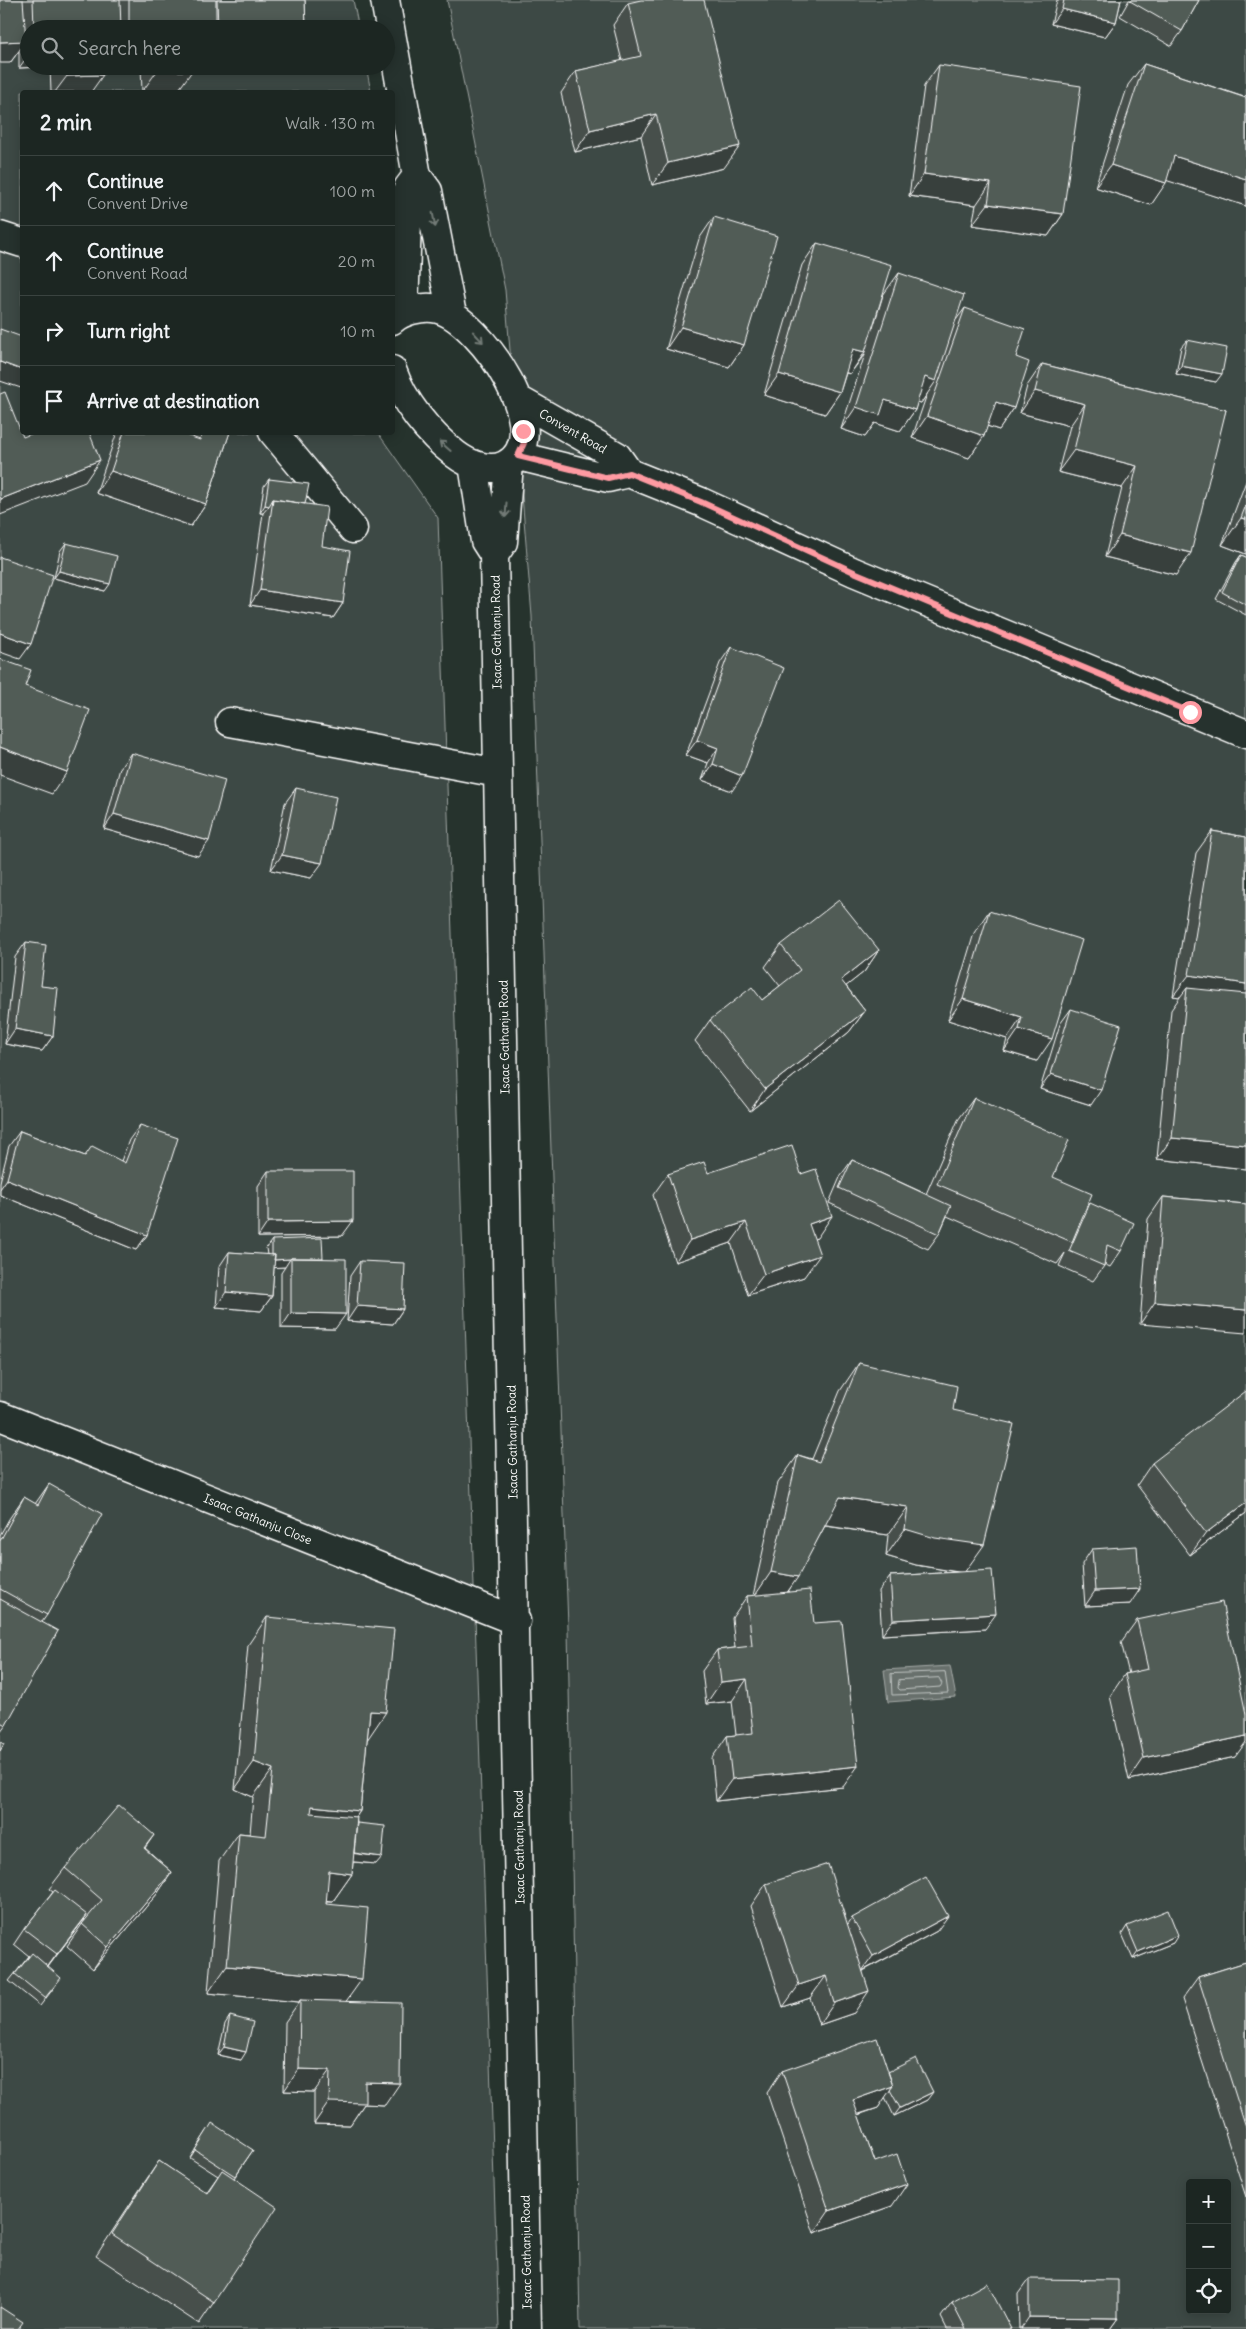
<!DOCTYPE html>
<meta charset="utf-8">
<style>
:root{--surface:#1c2622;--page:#29322f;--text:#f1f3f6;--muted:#a0a5a5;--line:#3a4340}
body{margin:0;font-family:Delius,sans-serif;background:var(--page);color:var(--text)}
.controls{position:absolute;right:15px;bottom:15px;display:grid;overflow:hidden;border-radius:5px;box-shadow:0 2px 12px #0003}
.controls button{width:45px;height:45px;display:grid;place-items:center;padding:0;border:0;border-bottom:1px solid var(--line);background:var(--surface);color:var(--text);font:25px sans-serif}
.stop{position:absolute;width:15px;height:15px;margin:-11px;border:4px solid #ff9aa2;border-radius:50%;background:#fff}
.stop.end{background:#ff9aa2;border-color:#fff;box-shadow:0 1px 5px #0008}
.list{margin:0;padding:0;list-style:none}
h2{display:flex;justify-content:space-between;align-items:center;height:65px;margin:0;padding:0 20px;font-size:21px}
h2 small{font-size:16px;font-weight:400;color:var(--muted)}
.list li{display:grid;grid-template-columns:32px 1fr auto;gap:15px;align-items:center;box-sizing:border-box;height:70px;padding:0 20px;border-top:1px solid var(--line)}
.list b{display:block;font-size:19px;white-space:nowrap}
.list p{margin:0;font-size:16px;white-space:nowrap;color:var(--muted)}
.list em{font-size:16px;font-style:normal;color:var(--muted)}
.icon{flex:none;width:28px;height:28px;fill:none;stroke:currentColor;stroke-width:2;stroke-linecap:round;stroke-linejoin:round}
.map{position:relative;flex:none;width:1246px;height:2329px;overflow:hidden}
.search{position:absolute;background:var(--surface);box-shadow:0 2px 12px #0003;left:20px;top:20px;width:375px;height:55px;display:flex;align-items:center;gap:12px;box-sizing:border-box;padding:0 18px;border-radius:28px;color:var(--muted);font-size:19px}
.panel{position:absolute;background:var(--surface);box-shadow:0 2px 12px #0003;left:20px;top:90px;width:375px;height:345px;border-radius:5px}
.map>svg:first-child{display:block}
</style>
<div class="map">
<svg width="1246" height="2329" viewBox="0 0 1246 2329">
<rect width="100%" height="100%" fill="#26332d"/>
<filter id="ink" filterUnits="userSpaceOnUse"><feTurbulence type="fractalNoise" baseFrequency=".02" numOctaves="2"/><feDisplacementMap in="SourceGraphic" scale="10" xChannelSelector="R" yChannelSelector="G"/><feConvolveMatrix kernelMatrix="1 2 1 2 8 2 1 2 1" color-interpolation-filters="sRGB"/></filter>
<g filter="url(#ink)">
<path fill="#3e4944" stroke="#9ea4a2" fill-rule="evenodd" d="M0 0H353L359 29H29V66H366L371 92H22V432L378 433 438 518 499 2329H0Z
M447 0H1246V2329H580L568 1627 532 616 505 290ZM1190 2183H1227V2310H1190Z"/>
<path fill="#67706c" stroke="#a4a9a7" d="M950 1666 956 1697 888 1702 884 1670Z"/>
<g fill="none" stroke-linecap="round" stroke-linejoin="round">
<path stroke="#c2c6c4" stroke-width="1" d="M945 1672 948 1693 892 1695 891 1674Z
M939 1678 942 1684 940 1687 900 1690 898 1688 899 1680Z"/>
<g stroke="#fff" stroke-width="31">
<path id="street" d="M385 0 417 176 428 191 452 315
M0 236 22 243
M404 312 408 188 417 176
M392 320C398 315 404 312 412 310 420 308 430 307 438 309 481 320 560 437 505 465 489 473 468 464 455 454 429 434 403 402 392 370
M517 399 617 456 629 473
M273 432 353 529
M518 456 608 478 629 473
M473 464 485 541 494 555
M629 473 701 502 854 572 1246 734
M494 555 527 2329
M494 555 503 542 509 463
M230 722 498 773
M0 1416 516 1621"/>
</g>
<use href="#street" stroke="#26332d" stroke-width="28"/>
</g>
<path fill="#464f4b" stroke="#fff" d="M0 0H305L306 29H29V66H108L106 70H103L91 92H51L50 67 19 68V51L10 63Z
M1057 0H1121L1116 22 1105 37 1051 24Z
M1129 0H1199L1182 31 1171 46 1120 16Z
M628 3 724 168 652 185 641 136 575 152 561 93 576 71 622 61 613 25Z
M1144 64 1244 97 1246 95V206L1167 180 1151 205 1095 187 1128 85Z
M939 65 1063 214 1048 236 972 225 976 205 909 196 924 86Z
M141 66H203L200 70 192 69 177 92H142Z
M714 217 744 345 729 367 666 349 699 239Z
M817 243 873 328 883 295 899 273 956 320 965 308 1016 357 1014 408 999 430 987 426 984 436 969 458 912 438 927 394 921 403 917 402 915 410 900 431 875 423 865 437 841 429 865 354 850 374 846 373 840 392 825 414 764 395 802 265Z
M1187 340 1216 382 1176 374 1181 347Z
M1042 364 1226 410 1176 575 1105 557 1122 488 1058 472 1070 426 1020 413 1027 386Z
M117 432H177L193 438 196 432H230L206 504 191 526 96 493Z
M269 479 305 504 343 603 333 618 250 605 263 513H260L264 486Z
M1246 481V554L1222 545Z
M66 543 105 591 54 578 60 551Z
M1241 555 1246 557V615L1216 599 1236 562Z
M731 647 732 791 702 780 708 763 686 755 720 663Z
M131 753 198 856 104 829 120 768Z
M296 788 311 878 271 870 285 803Z
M1212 831 1246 837V1169L1157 1159 1171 1010 1180 997 1173 996 1196 853Z
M989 911 1037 1061 1004 1051 1007 1039 948 1020 974 933Z
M26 942 41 986 53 1036 42 1051 5 1044 15 957Z
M781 945 879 950 864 972 846 986 865 1011 849 1032 750 1111 695 1041 710 1020 762 1000 780 986 765 967Z
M1071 1009 1091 1105 1040 1089 1060 1024Z
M974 1098 1086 1210 1090 1203 1121 1251 1110 1267 1104 1264V1266L1093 1281 1059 1266 1065 1253 1057 1264 947 1216 939 1234 928 1249 829 1203 841 1175 852 1160 926 1194 958 1120Z
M140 1125 147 1235 136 1250 0 1195V1182L9 1146 20 1131 85 1156 121 1161 129 1140Z
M268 1171 342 1236 258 1237V1186Z
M708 1173 817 1238 814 1239 804 1277 748 1295 731 1243 675 1262 653 1195 668 1174Z
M1163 1197 1246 1204 1140 1324 1148 1219Z
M272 1240 323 1258 335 1329 281 1328V1273L285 1267H274L272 1296 261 1311 216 1307 219 1267 229 1252 267 1255 266 1248Z
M360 1261 403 1309 393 1324 347 1321 350 1276Z
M859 1363 953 1410 965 1571 985 1629 882 1635 879 1591 890 1576 957 1572 916 1565 886 1556 888 1535 825 1526 788 1592 814 1623 843 1787 716 1801 712 1758 727 1736 736 1735 732 1701 706 1704 702 1671 717 1650 735 1648 732 1618 747 1596H753L778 1483 798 1455 812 1459 840 1391Z
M1152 1463 1246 1513 1190 1555 1137 1485Z
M49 1484 47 1615 42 1622 6 1725 0 1733V1535L9 1519 24 1497 35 1504Z
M1092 1549 1130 1604 1085 1606 1082 1564Z
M267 1617 367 1740 360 1811 356 1817 357 1823 376 1864 353 1862 352 1874 333 1901H326V1904L346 2001 385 2105 364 2104 350 2125 314 2124V2092L284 2091 285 2022 299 2002 208 1993 219 1861 239 1833 250 1834 253 1797 235 1789 248 1645Z
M1137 1620 1235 1757 1129 1780 1110 1696 1125 1674H1129L1121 1642Z
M154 1835 145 1848 172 1872 157 1894 93 1969 67 1946 85 1920 84 1919 48 1967 56 1985 40 2006 9 1981 29 1956 14 1944 24 1929 53 1892 49 1889 65 1868Z
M766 1884 848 1924 852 1918 937 1931 863 1971 854 2013 819 2025 810 1998 783 2007 751 1906Z
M1127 1926 1173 1943 1133 1959 1122 1934Z
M1246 1962V2197L1182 1999 1198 1977Z
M230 2016 241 2060 218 2055 225 2024Z
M782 2071 888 2072 927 2100 894 2116 885 2097 878 2108 858 2115 875 2162 892 2206 814 2233 767 2093Z
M207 2131 253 2150 234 2178 214 2302 199 2324 96 2256 144 2183 159 2161 206 2193 218 2176 190 2158Z
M1029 2279 1118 2318 1110 2329H1019L1018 2294Z
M952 2302 1011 2329H947L941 2317Z"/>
<path fill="#39403d" stroke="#fff" d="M1062 9 1116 22 1105 37 1051 24Z
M26 41 10 63H0V42Z
M29 54V66H51L19 68Z
M90 66H108L106 70H87Z
M179 66H203L200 70 177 69Z
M157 71H192L177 92H142Z
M103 75 91 92H55L67 76Z
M656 114 641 136 575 152 590 130Z
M740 146 724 168 652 185 668 163Z
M1174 156 1246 179V206L1159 178Z
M1111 165 1166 183 1151 205 1095 187Z
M924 174 991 183 976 205 909 196Z
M988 204 1063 214 1048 236 972 225Z
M681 327 744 345 729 367 666 349Z
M853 349 865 352 850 374 838 370Z
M0 362 22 370V386L21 388 0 381Z
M1181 366 1222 374 1216 382 1176 374Z
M779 374 840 392 825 414 764 395Z
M925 377 936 381 921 403 910 399Z
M1035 391 1085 404 1070 426 1020 413Z
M885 400 915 410 900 431 875 423 865 437 841 429 856 407Z
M996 402 1014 408 999 430 981 424Z
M927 416 984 436 969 458 912 438Z
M1074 450 1137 466 1122 488 1058 472Z
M100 460 85 482 0 515V501L1 499Z
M111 471 206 504 191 526 96 493Z
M265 505 269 506 263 513H260Z
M1241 518 1246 519V554L1222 545Z
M1120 535 1191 553 1176 575 1105 557Z
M59 571 110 584 105 591 54 578Z
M260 590 343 603 333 618 250 605Z
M0 633 31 644 20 659 0 652Z
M697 740 718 748 708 763 686 755Z
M0 747 67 772 52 794 0 775Z
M713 764 742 776 732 791 702 780Z
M114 814 209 841 198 856 104 829Z
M282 855 322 863 311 878 271 870Z
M879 950 864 972 826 1002 841 980Z
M1189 975 1246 984V1009L1187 988 1180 997 1173 996Z
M963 999 1022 1017 1007 1039 948 1020Z
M865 1011 849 1032 750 1111 765 1089Z
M15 1029 53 1036 42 1051 5 1044Z
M1019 1029 1052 1039 1037 1061 1004 1051Z
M1051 1074 1101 1090 1091 1105 1040 1089Z
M1172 1138 1246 1145V1169L1157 1159Z
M7 1179 147 1235 136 1250 0 1195V1189Z
M832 1216 817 1238 794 1245 809 1224Z
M353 1221 342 1236 258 1237 268 1222Z
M746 1222 731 1243 675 1262 690 1240Z
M820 1255 804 1277 748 1295 764 1274Z
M290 1259 285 1267 267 1268 273 1260Z
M226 1292 272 1296 261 1311 216 1307Z
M1155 1302 1246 1310V1333L1140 1324Z
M357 1306 403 1309 393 1324 347 1321Z
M291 1313 346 1314 335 1329 281 1328Z
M840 1497 908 1507 888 1535 820 1525Z
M1246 1503V1513L1190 1555 1206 1533Z
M905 1529 984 1545 964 1573 916 1565 886 1556Z
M771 1572 798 1577 779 1604 752 1600Z
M1140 1589 1130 1604 1085 1606 1095 1591Z
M996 1614 985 1629 882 1635 893 1620Z
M747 1679 732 1701 706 1704 721 1682Z
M370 1711 386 1712 367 1740Z
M1246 1736V1742L1235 1757 1129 1780 1144 1758Z
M254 1762 273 1769 253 1797 235 1789Z
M858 1766 843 1787 716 1801 732 1779Z
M312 1806 360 1811 341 1839 292 1833Z
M350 1853 382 1857 376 1864 344 1861Z
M329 1871 352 1874 333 1901 309 1899Z
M172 1872 157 1894 93 1969 108 1947Z
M87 1915 76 1930 46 1969 57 1954Z
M948 1916 937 1931 862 1971 873 1956Z
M1178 1935 1173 1943 1133 1959 1138 1952Z
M227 1966 362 1979 342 2007 300 2000 299 2002 208 1993Z
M826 1976 810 1998 783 2007 799 1985Z
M869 1991 854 2013 819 2025 834 2003Z
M224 2047 246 2052 241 2060 218 2055Z
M299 2069 330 2070 314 2092 284 2091Z
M365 2082 400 2083 385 2105 364 2104 350 2125 314 2124 329 2102Z
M893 2086 878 2108 837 2121 853 2100Z
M933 2092 927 2100 894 2116 900 2108Z
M907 2184 892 2206 814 2233 829 2211Z
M1029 2317 1118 2318 1110 2329H1021Z"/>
<path fill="#515c57" stroke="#fff" d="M0 0H23L26 41 0 42Z
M33 0H120L121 29H34Z
M129 0H216V29H129Z
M217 0H305L306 29H218Z
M641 0H704L740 146 668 163 656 114 590 130 576 71 641 56 628 3Z
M1064 0H1121L1116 22 1062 9Z
M1131 0H1199L1182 31 1130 1Z
M1144 64 1246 98V179L1174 156 1166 183 1111 165Z
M939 65 1081 86 1063 214 988 204 991 183 924 174Z
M66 66H103V75L67 76Z
M157 66H192V71H157Z
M714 217 777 236 744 345 681 327Z
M817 243 892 265 865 352 853 349 840 392 779 374Z
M899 273 964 295 936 381 925 377 915 410 885 400 880 415 856 407Z
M965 308 1025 329 1016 357 1029 362 1014 408 996 402 984 436 927 416Z
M0 329 22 337V370L0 362Z
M1187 340 1227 348 1222 374 1181 366Z
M1042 364 1226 410 1191 553 1120 535 1137 466 1074 450 1085 404 1035 391Z
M5 392 23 437 36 432H89L100 460 1 499 0 496V394Z
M124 432H177L200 440 202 432H230L206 504 111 471Z
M269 479 309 484 305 504 273 499 269 506 265 505Z
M273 499 327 507 322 546 350 551 343 603 260 590Z
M1246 505V519L1241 518Z
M66 543 117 556 110 584 59 571Z
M1241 555 1246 557V605L1222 592Z
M0 557 53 575 31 644 0 633Z
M731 647 784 668 742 776 713 764 718 748 697 740Z
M0 659 31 670 25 686 90 710 67 772 0 747Z
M131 753 225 780 209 841 114 814Z
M296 788 336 797 322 863 282 855Z
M1212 831 1246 837V984L1189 975Z
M839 900 879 950 841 980 865 1011 765 1089 710 1020 752 987 762 1000 800 970 781 945Z
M989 911 1082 940 1052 1039 1019 1029 1022 1017 963 999Z
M26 942 46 945 41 986 58 988 53 1036 15 1029Z
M1187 988 1246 994V1145L1172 1138Z
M1071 1009 1121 1025 1101 1090 1051 1074Z
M974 1098 1069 1140 1053 1177 1092 1194 1072 1242 937 1184Z
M140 1125 178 1138 147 1235 7 1179 20 1131 85 1156 92 1146 125 1163Z
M792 1145 801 1174 816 1169 832 1216 809 1224 820 1255 764 1274 746 1222 690 1240 668 1174 704 1162 708 1173Z
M852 1160 951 1206 939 1234 839 1188Z
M268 1171H353V1221L268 1222Z
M1163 1197 1246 1204V1310L1155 1302Z
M1090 1203 1134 1223 1121 1251 1107 1245 1104 1266 1069 1251Z
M322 1238 323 1258H291L290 1259 274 1260 275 1255H272V1240Z
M229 1252 275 1255 272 1296 226 1292Z
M291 1258 346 1259V1314L291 1313Z
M360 1261 405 1263 403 1309 357 1306Z
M859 1363 957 1386 953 1410 1014 1424 984 1545 935 1538 905 1529 908 1507 840 1497 798 1577 771 1572 798 1455 819 1462Z
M1246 1391V1503L1206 1533 1152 1463Z
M49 1484 102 1514 47 1615 0 1589V1541L24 1497 38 1505Z
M1137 1546 1140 1589 1095 1591 1092 1549Z
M992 1570 996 1614 893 1620 890 1576Z
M810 1590 814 1623 842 1621 858 1766 732 1779 727 1736 753 1733 747 1679 721 1682 717 1650 752 1646 747 1596Z
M0 1599 58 1631 6 1725 0 1722Z
M1222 1602 1246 1714V1736L1144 1758 1125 1674 1148 1669 1137 1620Z
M267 1617 394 1629 386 1712 370 1711 360 1811 312 1806 311 1813 357 1817 352 1874 329 1871 326 1904 368 1908 362 1979 227 1966 239 1833 266 1836 273 1769 254 1762Z
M0 1742 4 1744 0 1751Z
M119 1805 154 1835 144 1848 172 1872 108 1947 82 1924 102 1900 65 1868Z
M357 1823 385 1826 382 1857 354 1853Z
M828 1864 869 1991 834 2003 826 1976 799 1985 766 1884Z
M926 1877 948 1916 873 1956 852 1918Z
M55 1890 87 1915 57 1954 24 1929Z
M1168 1910 1178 1935 1138 1952 1127 1926Z
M32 1953 61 1978 45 1998 15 1974Z
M1246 1962V2128L1198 1977Z
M300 2000 401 2003 400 2083 365 2082V2103L329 2102 330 2070 299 2069Z
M230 2016 253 2022 246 2052 224 2047Z
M877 2038 893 2086 853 2100 875 2162 897 2154 907 2184 829 2211 782 2071Z
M916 2058 933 2092 900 2108 890 2090 893 2086 888 2072Z
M212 2123 253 2150 235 2176 195 2150Z
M159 2161 207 2193 222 2170 277 2207 214 2302 112 2234Z
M1029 2279 1118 2280V2318L1029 2317Z
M987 2283 1011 2329H966L952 2302Z
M0 2307 23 2322 18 2329H0Z"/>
<defs><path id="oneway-shaft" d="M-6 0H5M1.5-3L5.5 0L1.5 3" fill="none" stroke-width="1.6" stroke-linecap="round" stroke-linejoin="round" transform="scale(1.25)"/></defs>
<g stroke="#727a76">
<use href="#oneway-shaft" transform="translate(434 220) rotate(79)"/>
<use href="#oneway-shaft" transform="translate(478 337) rotate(47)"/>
<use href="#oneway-shaft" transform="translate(445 446) rotate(-139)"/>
<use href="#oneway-shaft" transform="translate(506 510) rotate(94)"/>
</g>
</g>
<g fill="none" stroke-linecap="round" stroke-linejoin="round" filter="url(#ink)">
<path stroke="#ff9aa2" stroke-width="6" d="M523 431 524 443 518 456 608 478 629 473 701 502 854 572 1190 712"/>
</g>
<g text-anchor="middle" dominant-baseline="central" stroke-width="5" stroke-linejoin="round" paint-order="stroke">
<g font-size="12" fill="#fff" stroke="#26332d">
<text transform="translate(573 431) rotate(30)">Convent Road</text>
<text transform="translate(496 632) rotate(-91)">Isaac Gathanju Road</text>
<text transform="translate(504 1037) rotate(-91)">Isaac Gathanju Road</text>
<text transform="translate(512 1442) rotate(-91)">Isaac Gathanju Road</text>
<text transform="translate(258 1519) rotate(22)">Isaac Gathanju Close</text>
<text transform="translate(519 1847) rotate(-91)">Isaac Gathanju Road</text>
<text transform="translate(526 2252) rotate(-91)">Isaac Gathanju Road</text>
</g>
</g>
</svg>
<div class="controls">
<button>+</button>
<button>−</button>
<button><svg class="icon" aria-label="locate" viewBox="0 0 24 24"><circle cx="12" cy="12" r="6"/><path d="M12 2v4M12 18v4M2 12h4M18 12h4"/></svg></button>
</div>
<div class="stop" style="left:1190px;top:712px"></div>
<div class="stop end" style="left:523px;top:431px"></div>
<div class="search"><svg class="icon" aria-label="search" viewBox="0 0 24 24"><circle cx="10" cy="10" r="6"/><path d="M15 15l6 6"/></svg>Search here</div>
<section class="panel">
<h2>2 min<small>Walk · 130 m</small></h2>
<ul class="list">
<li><svg class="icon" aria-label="ahead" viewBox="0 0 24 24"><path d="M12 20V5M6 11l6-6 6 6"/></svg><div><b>Continue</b><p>Convent Drive</p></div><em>100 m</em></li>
<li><svg class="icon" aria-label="ahead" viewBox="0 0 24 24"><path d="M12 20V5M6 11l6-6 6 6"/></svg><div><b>Continue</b><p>Convent Road</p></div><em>20 m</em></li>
<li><svg class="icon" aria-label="right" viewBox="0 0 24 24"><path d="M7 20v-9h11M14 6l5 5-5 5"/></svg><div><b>Turn right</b></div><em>10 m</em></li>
<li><svg class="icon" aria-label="arrive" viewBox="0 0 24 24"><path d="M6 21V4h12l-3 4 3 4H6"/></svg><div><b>Arrive at destination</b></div></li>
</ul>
</section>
</div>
